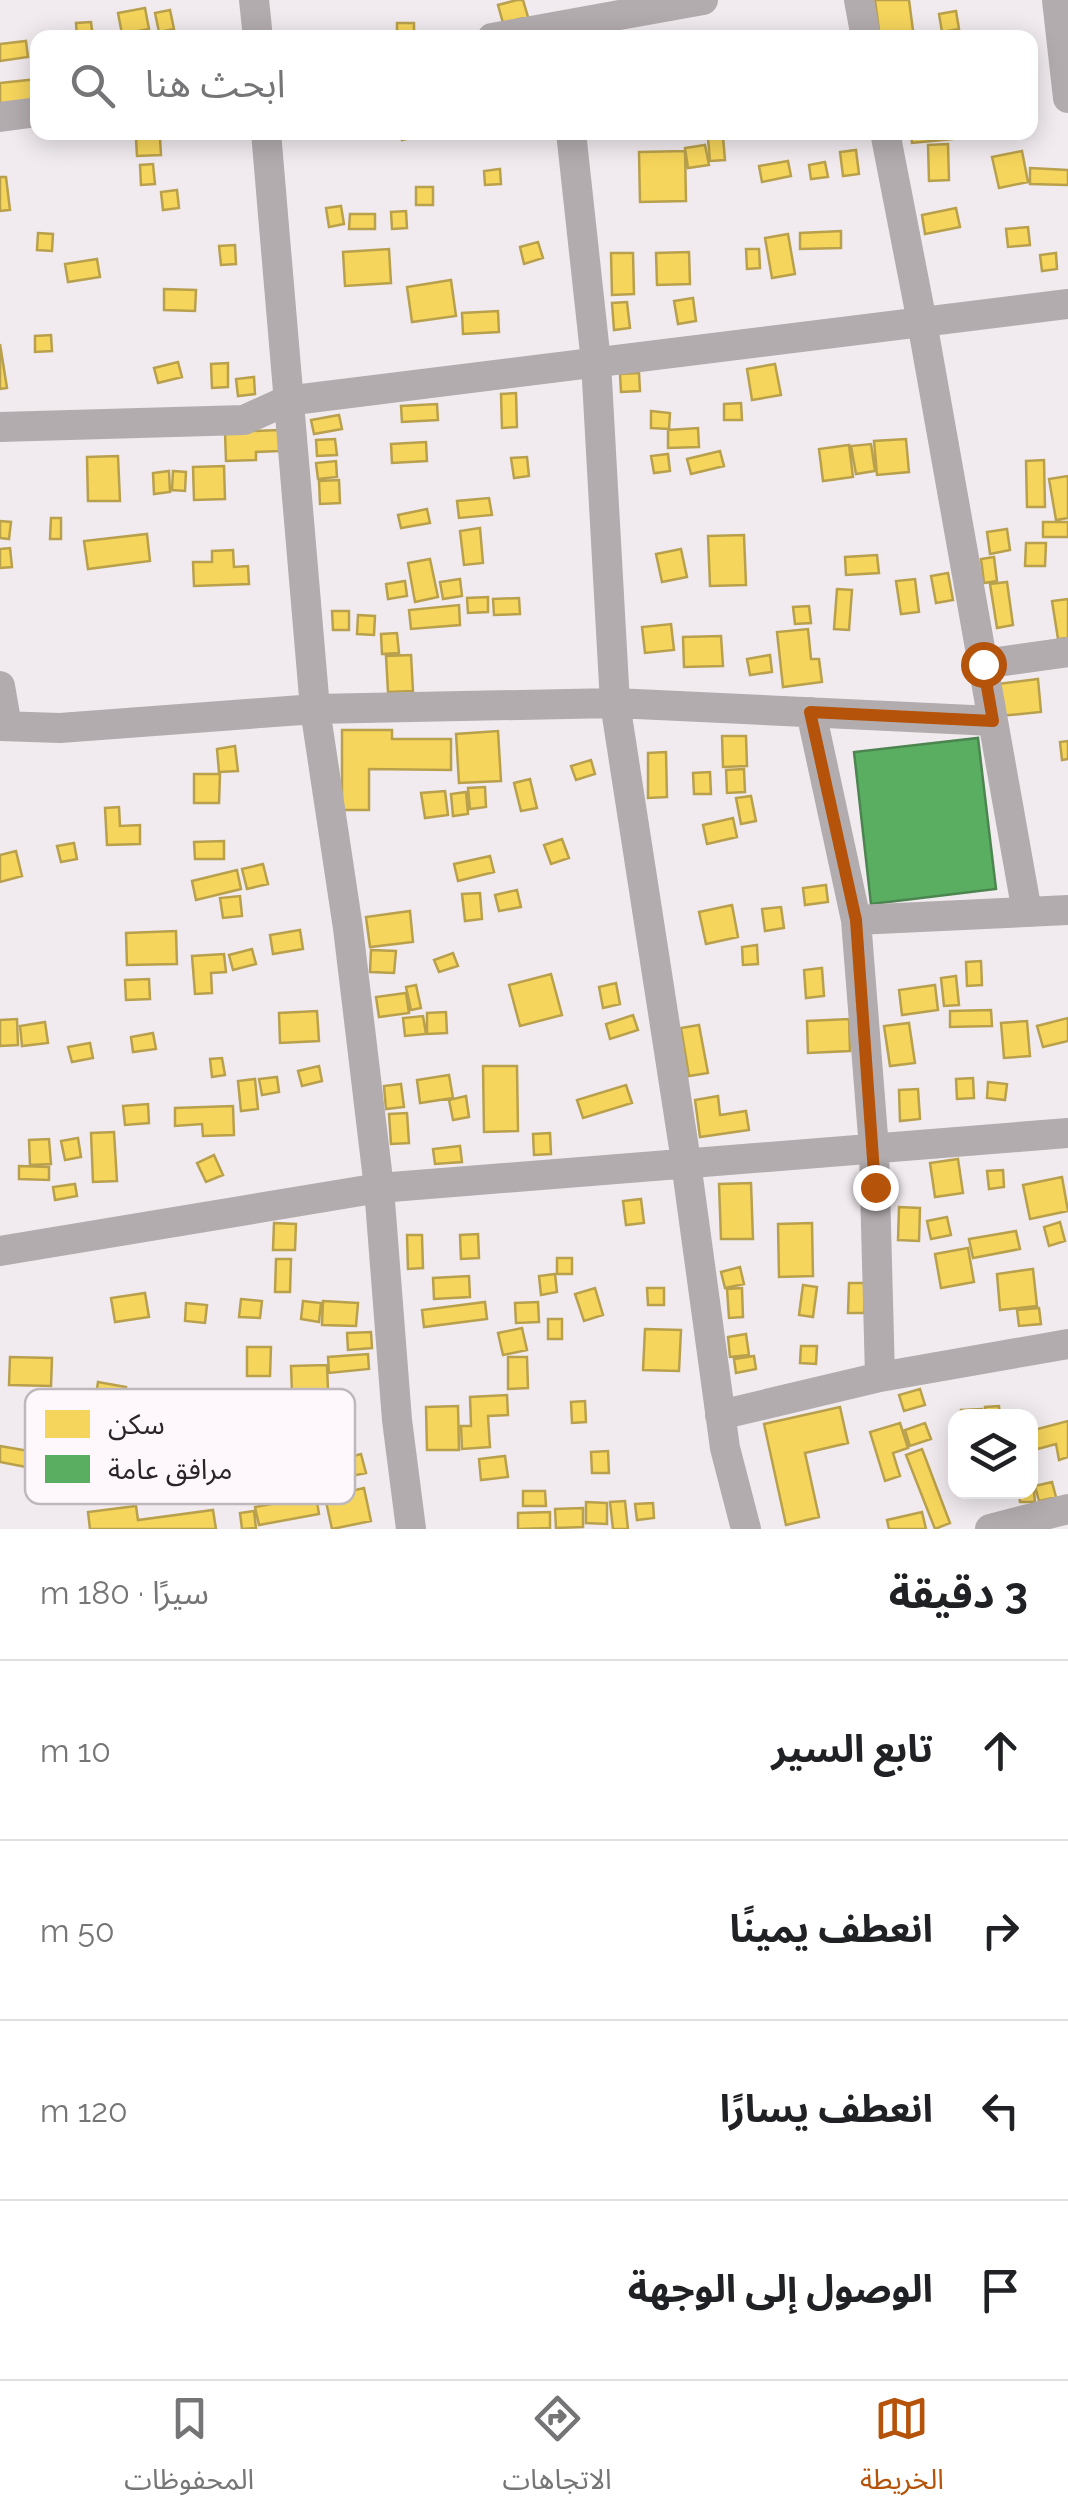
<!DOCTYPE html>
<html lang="ar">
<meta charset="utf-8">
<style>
:root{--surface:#fff;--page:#f2f2f2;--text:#202124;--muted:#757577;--line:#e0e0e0;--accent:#b45309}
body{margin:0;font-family:Raleway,"Noto Sans Arabic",sans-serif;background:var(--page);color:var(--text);direction:rtl}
.controls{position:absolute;right:30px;bottom:30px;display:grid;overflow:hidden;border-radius:20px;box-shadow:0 5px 25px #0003}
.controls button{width:90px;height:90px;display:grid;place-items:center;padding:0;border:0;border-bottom:2px solid var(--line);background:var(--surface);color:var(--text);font:50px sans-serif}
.stop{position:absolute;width:30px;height:30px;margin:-22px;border:8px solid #b45309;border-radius:50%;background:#fff}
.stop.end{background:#b45309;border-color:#fff;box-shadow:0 2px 10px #0008}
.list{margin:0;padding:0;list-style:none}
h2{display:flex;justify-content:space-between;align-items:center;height:130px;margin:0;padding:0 40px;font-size:42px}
h2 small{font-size:32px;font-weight:400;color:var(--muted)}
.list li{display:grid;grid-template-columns:65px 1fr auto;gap:30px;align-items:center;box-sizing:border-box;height:180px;padding:0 40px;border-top:2px solid var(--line)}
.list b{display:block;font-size:38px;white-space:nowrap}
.list em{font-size:32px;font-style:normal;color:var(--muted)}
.icon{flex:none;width:55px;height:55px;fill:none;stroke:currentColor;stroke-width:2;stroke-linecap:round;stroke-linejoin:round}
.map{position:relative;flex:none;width:1068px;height:1529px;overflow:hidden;direction:ltr}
.search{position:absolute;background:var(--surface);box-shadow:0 5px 25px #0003;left:30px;right:30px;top:30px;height:110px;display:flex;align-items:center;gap:25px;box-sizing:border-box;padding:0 35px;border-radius:20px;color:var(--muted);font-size:38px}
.sheet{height:850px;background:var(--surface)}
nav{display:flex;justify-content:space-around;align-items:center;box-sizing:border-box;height:140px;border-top:2px solid var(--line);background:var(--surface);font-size:28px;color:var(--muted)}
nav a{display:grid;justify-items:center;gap:5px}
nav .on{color:var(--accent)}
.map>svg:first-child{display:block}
</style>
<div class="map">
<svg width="1068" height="1529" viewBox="0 0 1068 1529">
<rect width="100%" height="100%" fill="#f1ebef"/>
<path fill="#f6d55c" stroke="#b9a04c" stroke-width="2.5" d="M517 0H523L528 17 503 23 498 5Z
M875 0H909L914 38H880Z
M145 8 149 29 122 34 118 13Z
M170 10 174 29 159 32 155 13Z
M956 11 959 29 942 32 939 14Z
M91 22 93 38H77L76 23Z
M397 23H414V38H397Z
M26 41 28 57 0 61V44Z
M38 79V100L0 104V83Z
M400 132H417L418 136 402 140Z
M911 132H952V139L912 143Z
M723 137 725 160 710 161 708 138Z
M160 138 161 155 137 156 136 139Z
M948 144 949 180 929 181 928 145Z
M705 145 709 165 688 168 685 148Z
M856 150 859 174 843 176 840 152Z
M685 151 686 201 640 202 639 152Z
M1022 151 1028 182 999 188 992 157Z
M788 161 791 176 762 182 759 166Z
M825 162 828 177 811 179 809 165Z
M153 164 155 184 141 185 140 165Z
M1030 168 1068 170V185L1030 184Z
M500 169 501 184 485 185 484 171Z
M0 177H6L10 210 0 211Z
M416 187H433V205H416Z
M177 190 179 208 163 210 161 192Z
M341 206 344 224 329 227 326 208Z
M956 208 960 227 925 234 922 215Z
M406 211 407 228 392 229 391 212Z
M350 214H375V229H349Z
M1028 227 1030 245 1008 247 1006 229Z
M841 231V248L800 249V233Z
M38 233 53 234 52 251 37 250Z
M788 234 795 274 772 278 765 238Z
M538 242 543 258 524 264 520 247Z
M235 245 236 264 221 265 219 246Z
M389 249 391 283 345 286 343 252Z
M746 249H759L760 268 747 269Z
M689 252 690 284 657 285 656 253Z
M611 253H633L634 294 612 295Z
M1056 253 1057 269 1042 271 1040 255Z
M97 259 100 277 68 282 65 264Z
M451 280 456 316 412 322 407 287Z
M164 289 196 290 195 311 164 310Z
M693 298 696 321 678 324 674 301Z
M627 302 630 328 614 330 612 303Z
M498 311 499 332 463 334 462 313Z
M51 335 52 351 35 352V336Z
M0 344 7 388 0 389Z
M178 362 182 377 158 383 154 368Z
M228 363V387L212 388 211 364Z
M775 364 781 395 752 400 747 369Z
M639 373 640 391 621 392 620 374Z
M254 377 255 394 238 396 236 379Z
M516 393 517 427 502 428 501 394Z
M741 403 742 420H724V404Z
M437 404 438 420 402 422 401 406Z
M651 411 670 413 669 429 651 428Z
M339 415 342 429 314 434 311 420Z
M698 428 699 447 668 448V430Z
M279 430V451L256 452V460L226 461 225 432Z
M335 439 337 455 317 456 316 440Z
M906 439 909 472 877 475 874 441Z
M426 442 427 461 392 463 391 444Z
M871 444 875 471 856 474 851 446Z
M849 445 853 477 823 481 819 449Z
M720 451 724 466 691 474 687 459Z
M668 454 670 471 654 473 651 456Z
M118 456 120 501H88L87 457Z
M527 457 529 476 514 478 511 458Z
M1044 460 1045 507H1027L1026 461Z
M336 461 337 477 318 479 316 463Z
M224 466 225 499 194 500 193 467Z
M169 471 170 492 154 494 153 473Z
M173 471 186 472 185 491 172 490Z
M1068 476V518L1056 520 1049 479Z
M339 480 340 503 320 504 319 481Z
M489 498 492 515 459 518 457 501Z
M427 509 430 523 401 528 398 515Z
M51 518H61V539H50Z
M0 521 11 522 9 539 0 538Z
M1043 522H1068V537H1043Z
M480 528 483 563 464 565 460 531Z
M1007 529 1010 550 990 554 987 532Z
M147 534 150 561 88 569 84 541Z
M744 535 746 585 710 586 708 536Z
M1026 543H1046L1045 566H1025Z
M10 548 12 567 0 568V549Z
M681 549 687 577 662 582 656 554Z
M233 550 234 567 248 566 249 584 194 586 193 562H212V551Z
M877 555 879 573 846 575 845 557Z
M994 557 997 581 984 583 981 559Z
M430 559 438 597 415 602 408 563Z
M948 573 953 600 936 603 931 576Z
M460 579 462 596 443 599 440 582Z
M915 579 919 612 901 614 896 581Z
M405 581 407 596 388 599 386 584Z
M1007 582 1013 625 997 628 990 584Z
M837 589 852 590 849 630 834 629Z
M488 597V612L468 613 467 598Z
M519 598 520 614 494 615 493 599Z
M1068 599V638L1058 639 1052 601Z
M459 605 460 625 411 629 409 610Z
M809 606 811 623 795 624 793 607Z
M332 611H349V630H333Z
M358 615 375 616 374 635 357 634Z
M671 624 674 650 645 653 642 627Z
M808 629 811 659H819L822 682 783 687 777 632Z
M397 633 399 653 382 654 381 634Z
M721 636 723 666 684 667 683 637Z
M411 655 413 691 388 692 386 656Z
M770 655 772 672 750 675 747 659Z
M1038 679 1041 712 1000 716 997 684Z
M342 730H392V739H451V770L369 769V810H342Z
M498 731 501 781 459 783 456 734Z
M722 736H746L747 766 723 767Z
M1068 741V759L1062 760 1060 742Z
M235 746 238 771 219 772 217 749Z
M666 752 667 797 648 798V753Z
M591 760 595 774 576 780 571 766Z
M744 769 745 792 727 793 726 770Z
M710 772 711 794H694L693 773Z
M194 774H220L219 803H194Z
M530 779 537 808 521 811 514 783Z
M485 787 486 807 470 809 468 788Z
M445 791 448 815 425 818 421 793Z
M466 792 468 814 453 816 451 794Z
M751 796 756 821 741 824 736 798Z
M119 807 120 826 140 825V844L107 845 105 808Z
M733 818 737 837 707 844 703 825Z
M562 839 569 858 551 864 544 845Z
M224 841V859H195L194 842Z
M74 843 77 859 61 862 57 846Z
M16 851 22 876 0 882V855Z
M490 856 494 872 458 881 454 864Z
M263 864 268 884 247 889 242 869Z
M237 870 241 889 196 900 192 881Z
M826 885 828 902 805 905 803 888Z
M517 890 521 907 499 911 495 895Z
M480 893 482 919 465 921 462 894Z
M240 896 242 916 223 918 220 898Z
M732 905 738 937 706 944 699 912Z
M781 907 784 928 765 931 762 909Z
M410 911 413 942 370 947 366 917Z
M300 930 303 949 273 954 270 935Z
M176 931 177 964 127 965 126 933Z
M757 945 758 964 743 965 742 947Z
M252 949 256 964 233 970 229 955Z
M371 950 396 951 394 973 370 972Z
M453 953 458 966 439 972 434 960Z
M224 954 226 972 211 973 212 993 195 994 192 956Z
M981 961 982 985 967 986 966 962Z
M822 968 824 996 806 998 804 970Z
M551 974 562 1015 520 1026 509 985Z
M956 976 959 1005 944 1006 941 978Z
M149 979 150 999 126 1000 125 980Z
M616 983 620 1004 603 1008 599 987Z
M416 985 421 1008 411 1010 406 987Z
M935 985 938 1010 902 1015 899 990Z
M406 993 409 1013 379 1017 376 997Z
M991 1010 992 1026 950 1027V1011Z
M317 1011 319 1041 280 1043 279 1013Z
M446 1012 447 1033 427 1034V1013Z
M633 1015 638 1030 610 1039 606 1024Z
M423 1016 426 1034 405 1036 403 1018Z
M1068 1018V1041L1043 1047 1037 1026Z
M17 1019 18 1045 0 1046V1020Z
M849 1019 850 1051 808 1053 807 1021Z
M1027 1021 1030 1056 1004 1058 1001 1023Z
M45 1022 48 1043 22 1046 20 1026Z
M909 1023 915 1063 890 1066 884 1026Z
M699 1025 708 1073 689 1076 681 1028Z
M153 1033 156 1049 133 1052 131 1037Z
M90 1043 93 1058 72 1062 68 1047Z
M222 1058 225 1075 212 1077 210 1059Z
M319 1066 322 1081 302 1086 298 1071Z
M483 1066H517L518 1131 484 1132Z
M449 1075 453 1098 420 1103 417 1080Z
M277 1077 279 1092 262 1095 259 1079Z
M973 1078 974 1098 957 1099 956 1079Z
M255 1079 258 1109 241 1111 238 1081Z
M988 1082 1007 1084 1005 1100 987 1098Z
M401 1084 404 1107 386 1109 384 1086Z
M626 1085 632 1103 583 1118 577 1100Z
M918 1089 920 1119 900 1121 899 1090Z
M466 1096 469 1117 453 1120 449 1100Z
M718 1096 720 1115 746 1111 749 1130 700 1137 695 1100Z
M148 1104 149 1123 125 1125 123 1106Z
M233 1106 234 1135 203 1136 202 1124 175 1126V1108Z
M407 1113 409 1143 391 1144 389 1114Z
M114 1132 117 1181 93 1182 91 1133Z
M550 1133 551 1154 534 1155 533 1134Z
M78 1138 81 1157 65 1160 61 1141Z
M49 1139 51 1164 30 1165 29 1140Z
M460 1146 462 1162 435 1164 433 1149Z
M214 1155 223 1175 206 1182 197 1163Z
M958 1159 963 1193 935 1197 930 1163Z
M19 1166 49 1167V1180L19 1179Z
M1003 1170 1004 1187 989 1189 987 1171Z
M1062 1177 1068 1211 1030 1219 1023 1185Z
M751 1183 753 1239H721L719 1184Z
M75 1184 77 1196 55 1200 53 1187Z
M641 1199 644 1223 626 1225 623 1201Z
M899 1207 920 1208 919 1241 898 1240Z
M947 1217 951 1235 931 1239 927 1221Z
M1060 1222 1065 1241 1049 1246 1044 1227Z
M274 1223 296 1224 295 1250H273Z
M812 1223 813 1276 779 1277 778 1224Z
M1016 1231 1020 1249 973 1258 969 1239Z
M478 1234 479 1258 461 1259 460 1235Z
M407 1235H422L423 1268 408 1269Z
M968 1248 974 1282 941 1288 935 1254Z
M557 1258H572V1274H557Z
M276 1259H291L290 1292H275Z
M740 1267 744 1284 725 1288 721 1272Z
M1033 1269 1037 1306 1000 1310 997 1274Z
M555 1274 557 1292 541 1295 539 1276Z
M469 1276 470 1297 434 1299 433 1278Z
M849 1283H865L864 1313H848Z
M803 1285 817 1287 813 1317 799 1315Z
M595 1288 603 1315 584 1321 575 1294Z
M647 1288H664V1305H648Z
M742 1288 743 1317 729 1318 727 1289Z
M145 1293 149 1317 115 1322 111 1298Z
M241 1299 262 1301 260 1318 239 1317Z
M303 1301 321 1303 319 1322 301 1319Z
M323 1301 358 1303 356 1326 322 1325Z
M485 1302 487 1319 424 1327 422 1310Z
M538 1302 539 1322 516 1323 515 1303Z
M186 1303 207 1305 205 1323 185 1321Z
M1039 1308 1041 1324 1019 1326 1017 1310Z
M548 1319H562V1339H548Z
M522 1328 527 1350 503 1355 498 1333Z
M645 1329 681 1330 679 1371 643 1370Z
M371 1332 372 1348 348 1350 347 1333Z
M746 1334 749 1355 730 1357 728 1337Z
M801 1346H817L816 1364 800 1363Z
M247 1347H271L270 1376H247Z
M368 1354 369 1369 329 1373 328 1357Z
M754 1356 756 1369 736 1373 734 1359Z
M10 1357 52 1358 51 1386 9 1385Z
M508 1357H527L528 1388 508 1389Z
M327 1365 329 1416 293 1418 291 1366Z
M98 1382 126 1387 123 1407 95 1402Z
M920 1389 925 1405 904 1411 899 1395Z
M507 1395 508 1415 488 1416 490 1447 462 1449 461 1426H471L470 1397Z
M585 1401 586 1422 572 1423 571 1402Z
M458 1406 459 1450H427L426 1407Z
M999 1406 1000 1416H986L985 1407Z
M840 1407 848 1443 805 1453 819 1517 786 1525 764 1424Z
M982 1409V1416H961V1410Z
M1068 1421V1457L1059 1460 1056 1444 1030 1451V1431Z
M900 1423 908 1448 893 1453 900 1476 885 1481 870 1432Z
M925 1423 931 1439 910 1446 905 1430Z
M0 1446 29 1451 26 1467 0 1462Z
M922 1449 950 1523 935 1529 906 1455Z
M608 1451 609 1473H592L591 1452Z
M361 1454 366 1473 351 1476 346 1458Z
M505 1456 508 1477 481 1480 479 1459Z
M1030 1481H1033L1035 1502H1020L1019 1492H1030Z
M1052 1482 1056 1497 1039 1501 1035 1486Z
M364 1488 371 1521 332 1529 325 1497Z
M523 1491H545L546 1506H523Z
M316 1496 319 1514 259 1525 255 1507Z
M625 1501 628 1529H613L610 1502Z
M586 1502 607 1503V1524L586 1523Z
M653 1503 654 1518 637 1520 635 1504Z
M136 1506 138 1520 213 1510 216 1529H90L88 1512Z
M583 1508V1527L556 1528 555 1509Z
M254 1511 256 1528 242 1529 240 1513Z
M550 1512V1528L518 1529V1513Z
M922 1512 926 1529H889L887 1520Z"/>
<path fill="#5aae61" stroke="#4c8550" stroke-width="2.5" d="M978 738 996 889 871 904 854 752Z"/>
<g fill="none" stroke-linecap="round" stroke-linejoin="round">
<path stroke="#b3acae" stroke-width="30" d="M254 0 258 38
M859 0 866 38
M1057 0 1068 98
M492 38 703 0
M0 117 38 112
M266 132 315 709 348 928 379 1188 397 1420 411 1529
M571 132 596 362 615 703 684 1148 725 1448 746 1529
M885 132 922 322 1027 912
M0 427 244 420 286 401 1068 304
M983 664 1068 652
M0 686 7 726
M811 712 856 920 874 1149 880 1377
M0 726 60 728 315 709 615 703 993 721
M856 920 1068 910
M0 1251 379 1188 1068 1133
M720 1415 880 1377 1068 1344
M990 1529 1068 1509"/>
</g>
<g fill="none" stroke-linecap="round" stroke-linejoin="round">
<path stroke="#b45309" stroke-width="12" d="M875 1187 856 920 810 712 993 721 983 664"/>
</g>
<rect x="25" y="1389" width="330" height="115" rx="15" fill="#fef7fb" stroke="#beb8bc" stroke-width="2.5"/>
<rect x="45" y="1410" width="45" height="28" fill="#f6d55c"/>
<rect x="45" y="1455" width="45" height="28" fill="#5aae61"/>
<g font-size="28" fill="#2a2628">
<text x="108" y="1434">سكن</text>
<text x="108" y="1479">مرافق عامة</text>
</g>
</svg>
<div class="controls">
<button><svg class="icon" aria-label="layers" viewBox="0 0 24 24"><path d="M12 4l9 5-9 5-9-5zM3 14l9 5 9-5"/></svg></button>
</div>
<div class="stop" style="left:983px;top:664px"></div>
<div class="stop end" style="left:875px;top:1187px"></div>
<div class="search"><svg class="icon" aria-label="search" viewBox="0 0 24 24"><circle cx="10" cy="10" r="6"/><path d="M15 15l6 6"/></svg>ابحث هنا</div>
</div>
<section class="sheet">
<h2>3 دقيقة<small>سيرًا · 180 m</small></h2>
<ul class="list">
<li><svg class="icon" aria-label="ahead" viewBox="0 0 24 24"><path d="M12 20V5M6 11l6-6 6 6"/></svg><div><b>تابع السير</b></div><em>10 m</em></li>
<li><svg class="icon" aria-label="right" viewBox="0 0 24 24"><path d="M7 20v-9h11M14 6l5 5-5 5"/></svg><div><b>انعطف يمينًا</b></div><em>50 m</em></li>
<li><svg class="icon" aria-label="left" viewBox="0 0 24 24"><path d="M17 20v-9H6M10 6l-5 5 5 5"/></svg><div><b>انعطف يسارًا</b></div><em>120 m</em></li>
<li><svg class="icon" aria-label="arrive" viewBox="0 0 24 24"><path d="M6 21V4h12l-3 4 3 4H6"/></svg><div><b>الوصول إلى الوجهة</b></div></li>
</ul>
</section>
<nav>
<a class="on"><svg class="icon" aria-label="map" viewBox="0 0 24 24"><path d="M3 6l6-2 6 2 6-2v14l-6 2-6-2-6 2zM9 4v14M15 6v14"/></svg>الخريطة</a>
<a><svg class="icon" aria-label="directions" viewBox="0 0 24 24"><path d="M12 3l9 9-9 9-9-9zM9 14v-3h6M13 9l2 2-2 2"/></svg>الاتجاهات</a>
<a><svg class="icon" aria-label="saved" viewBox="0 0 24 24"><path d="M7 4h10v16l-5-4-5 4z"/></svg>المحفوظات</a>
</nav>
